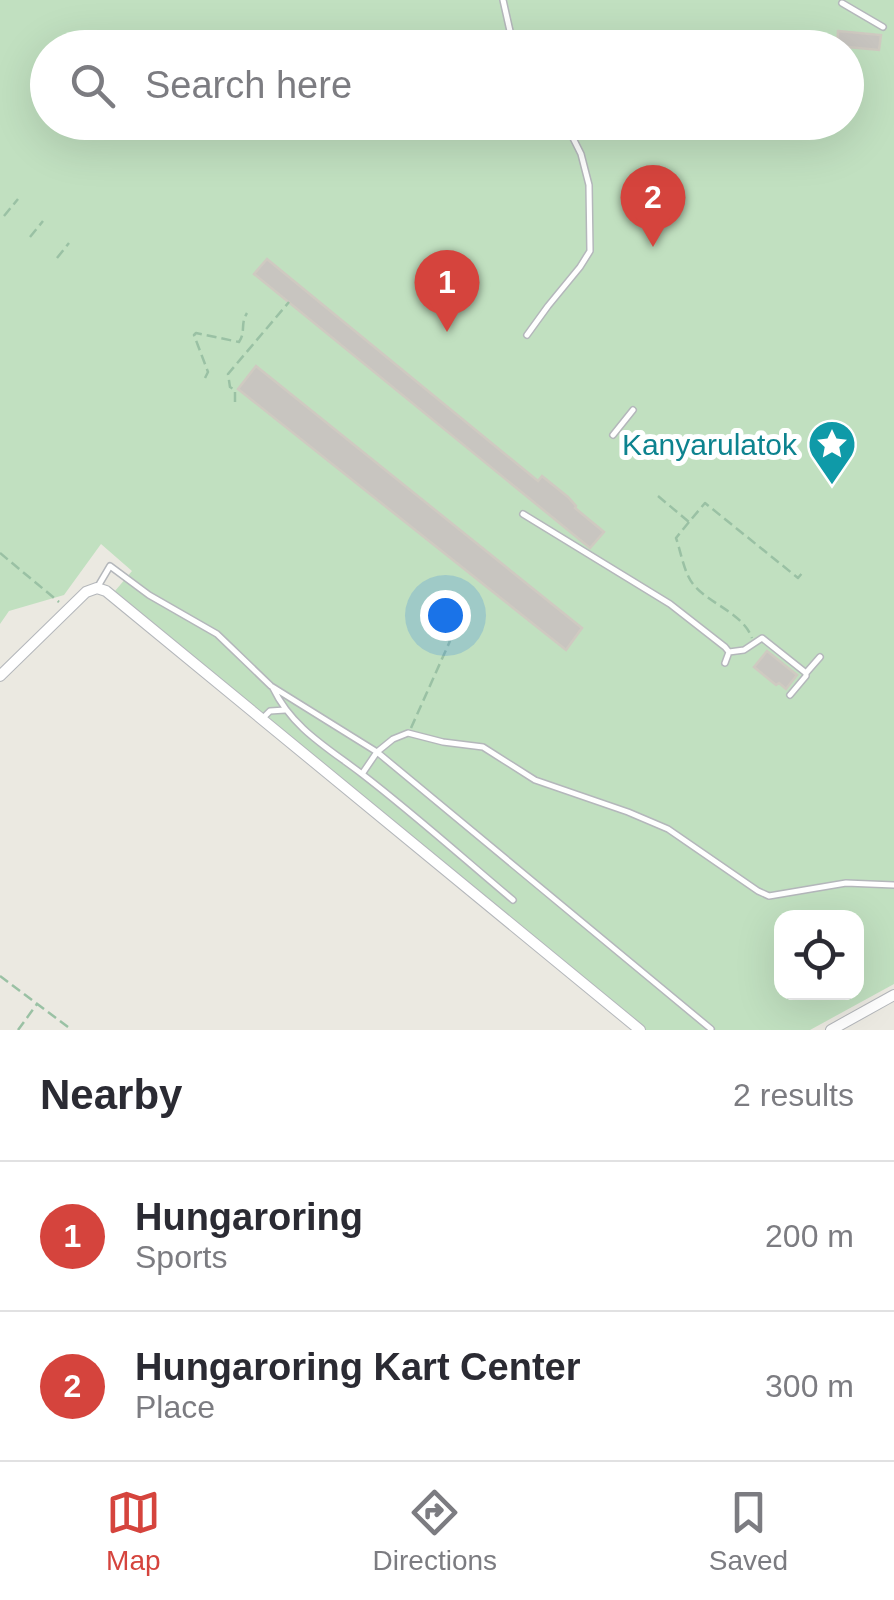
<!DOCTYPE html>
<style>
:root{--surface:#fff;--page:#f2f2f3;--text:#2b2b33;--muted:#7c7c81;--line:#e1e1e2;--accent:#d5443d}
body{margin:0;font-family:Helvetica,sans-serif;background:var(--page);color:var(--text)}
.controls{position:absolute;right:30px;bottom:30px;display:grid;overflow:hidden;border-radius:20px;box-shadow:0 10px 40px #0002}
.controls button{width:90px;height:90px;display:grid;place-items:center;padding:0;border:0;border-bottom:2px solid var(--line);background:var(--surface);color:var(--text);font:50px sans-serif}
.you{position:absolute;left:445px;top:615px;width:35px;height:35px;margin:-25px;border:8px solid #fff;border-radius:50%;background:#1a73e8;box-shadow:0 0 0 15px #1a73e833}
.badge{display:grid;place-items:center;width:65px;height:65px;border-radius:50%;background:var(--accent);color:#fff;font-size:32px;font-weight:700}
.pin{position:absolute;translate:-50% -82px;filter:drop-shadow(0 2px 5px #0008)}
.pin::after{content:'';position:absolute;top:52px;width:35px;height:30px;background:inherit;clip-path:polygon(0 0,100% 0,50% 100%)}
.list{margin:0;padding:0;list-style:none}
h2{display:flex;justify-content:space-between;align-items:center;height:130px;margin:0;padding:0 40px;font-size:42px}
h2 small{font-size:32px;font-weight:400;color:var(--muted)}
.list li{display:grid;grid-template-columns:65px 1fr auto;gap:30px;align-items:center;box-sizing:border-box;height:150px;padding:0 40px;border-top:2px solid var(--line)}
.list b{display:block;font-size:38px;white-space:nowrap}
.list p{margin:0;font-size:32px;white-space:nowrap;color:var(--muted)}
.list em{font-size:32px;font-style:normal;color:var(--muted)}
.icon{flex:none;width:55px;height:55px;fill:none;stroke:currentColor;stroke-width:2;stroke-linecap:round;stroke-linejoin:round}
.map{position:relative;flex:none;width:894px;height:1030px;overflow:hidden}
.search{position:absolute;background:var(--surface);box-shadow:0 10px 40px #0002;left:30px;right:30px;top:30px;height:110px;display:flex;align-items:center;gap:25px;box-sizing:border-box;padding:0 35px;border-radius:55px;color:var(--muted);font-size:38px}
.sheet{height:430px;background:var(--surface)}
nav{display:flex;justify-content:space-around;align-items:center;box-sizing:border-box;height:140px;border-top:2px solid var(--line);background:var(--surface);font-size:28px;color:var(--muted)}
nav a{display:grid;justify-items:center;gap:5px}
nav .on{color:var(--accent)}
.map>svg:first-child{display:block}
</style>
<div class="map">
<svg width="894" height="1030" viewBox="0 0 894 1030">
<rect width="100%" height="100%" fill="#ebe9e1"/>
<path fill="#c1e0c0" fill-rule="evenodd" d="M0 0H894V984L810 1030H645L115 591 132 571 101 544 64 595 9 611 0 624ZM48 48H846V122H48ZM782 918H856V992H782Z"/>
<path fill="#c8c5c0" stroke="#cfcac1" stroke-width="2.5" d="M838 31 881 35 879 50 837 46Z
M267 259 538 481 542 476 568 497 576 506 575 508 604 532 590 548 254 274Z
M256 366 582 628 566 650 238 389Z
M767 651 797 675 786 689 779 683 776 685 754 667Z"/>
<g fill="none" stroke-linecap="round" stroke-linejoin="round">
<g stroke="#b4b7bb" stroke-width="8">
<path id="service" d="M503 0 510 31 519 48
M842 3 883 27
M527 335 548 306 580 267 590 251 589 185 581 154 565 122
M613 435 633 410
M523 514 670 604 725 647 729 652 725 663
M97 588 110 566 149 595 217 634 271 686 377 752 711 1029
M729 652 744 650 762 638 806 673V676L790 695
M806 673 820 657
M273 688C292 728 328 748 362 774 414 814 463 858 513 900
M262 719 270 711 285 710
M362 774 377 752 393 739 408 733 443 742 483 747 535 780 628 812 668 829 758 891 769 896 846 883 894 885"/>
</g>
<g stroke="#b4b7bb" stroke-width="12">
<path id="minor" d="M0 676 86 592 97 588 106 591 640 1030
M831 1030 894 995"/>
</g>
<path stroke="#9ac1a4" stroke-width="2.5" stroke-dasharray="10 5" stroke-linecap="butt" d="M4 216 18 199
M30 237 43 221
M57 258 69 243
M205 378 208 372 194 335 196 333 239 342C246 332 240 324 247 313
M235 402V390L230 387 228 374 289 302
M658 496 689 522 705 503 798 578 803 572
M689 522 676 538C681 552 684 573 693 584 709 604 743 613 752 638
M0 553 59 602
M411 728 450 641 424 620 439 594
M0 976 72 1030
M18 1030 37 1004"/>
<use href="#service" stroke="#fff" stroke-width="5"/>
<use href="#minor" stroke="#fff" stroke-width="10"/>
</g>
<defs>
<g id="sight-pin" transform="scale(2.5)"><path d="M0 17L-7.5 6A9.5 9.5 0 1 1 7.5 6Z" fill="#0f9aa8" stroke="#fff"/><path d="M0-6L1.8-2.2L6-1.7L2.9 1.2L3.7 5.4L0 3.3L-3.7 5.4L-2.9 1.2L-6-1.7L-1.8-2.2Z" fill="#fff"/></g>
</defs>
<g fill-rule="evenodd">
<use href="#sight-pin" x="832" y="444"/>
</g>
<g text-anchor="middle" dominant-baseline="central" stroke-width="10" stroke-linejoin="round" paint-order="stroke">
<g font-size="30" fill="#0d838f" stroke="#fff" text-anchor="end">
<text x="797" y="444">Kanyarulatok</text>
</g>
</g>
</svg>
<div class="controls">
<button><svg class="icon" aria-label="locate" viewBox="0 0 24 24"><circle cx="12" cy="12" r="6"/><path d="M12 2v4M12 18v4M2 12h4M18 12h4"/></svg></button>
</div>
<div class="you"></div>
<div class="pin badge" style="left:447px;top:332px">1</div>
<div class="pin badge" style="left:653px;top:247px">2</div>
<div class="search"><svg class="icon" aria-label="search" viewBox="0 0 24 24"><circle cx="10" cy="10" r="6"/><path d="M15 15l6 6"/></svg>Search here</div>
</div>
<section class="sheet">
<h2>Nearby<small>2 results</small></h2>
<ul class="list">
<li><span class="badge">1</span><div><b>Hungaroring</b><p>Sports</p></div><em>200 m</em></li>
<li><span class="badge">2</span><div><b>Hungaroring Kart Center</b><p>Place</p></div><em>300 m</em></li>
</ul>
</section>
<nav>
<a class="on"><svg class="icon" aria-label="map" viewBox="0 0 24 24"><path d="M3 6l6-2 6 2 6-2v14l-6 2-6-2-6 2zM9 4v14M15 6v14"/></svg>Map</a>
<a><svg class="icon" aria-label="directions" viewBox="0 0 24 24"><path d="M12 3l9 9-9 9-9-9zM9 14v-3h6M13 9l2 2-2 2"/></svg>Directions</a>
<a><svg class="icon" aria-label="saved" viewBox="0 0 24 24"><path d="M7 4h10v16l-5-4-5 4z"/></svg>Saved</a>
</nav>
